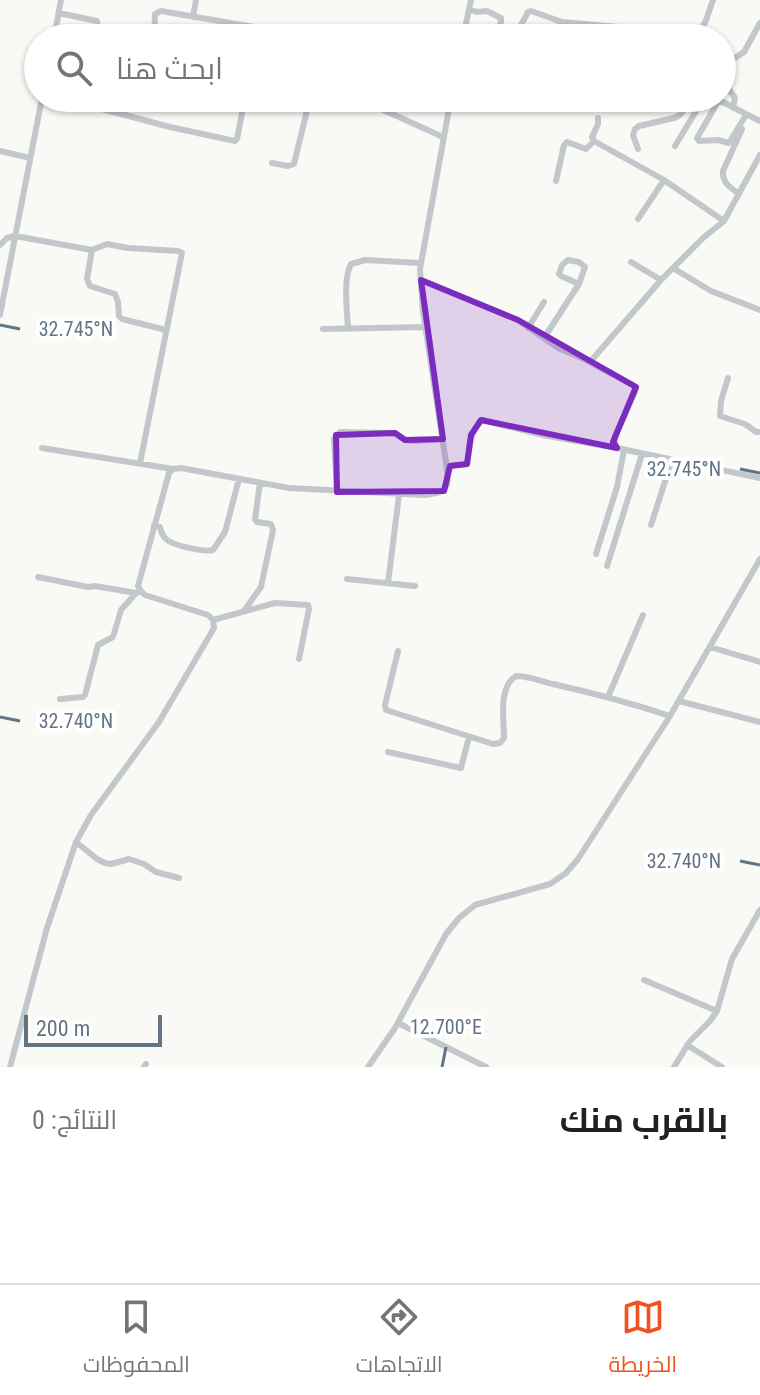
<!DOCTYPE html>
<html lang="ar">
<meta charset="utf-8">
<style>
:root{--surface:#fff;--page:#f2f2f2;--text:#202124;--muted:#757577;--line:#e0e0e0;--accent:#f1511f}
body{margin:0;font-family:"Roboto Condensed",Cairo,sans-serif;background:var(--page);color:var(--text);direction:rtl}
.scale{position:absolute;left:24px;bottom:20px;width:138px;box-sizing:border-box;padding-left:8px;border:4px solid #627484;border-top:0;font-size:22px;line-height:28px;white-space:nowrap;color:#627484;-webkit-text-stroke:6px #fff;paint-order:stroke}
.list{margin:0;padding:0;list-style:none}
h2{display:flex;justify-content:space-between;align-items:center;height:104px;margin:0;padding:0 32px;font-size:34px}
h2 small{font-size:26px;font-weight:400;color:var(--muted)}
.icon{flex:none;width:44px;height:44px;fill:none;stroke:currentColor;stroke-width:2;stroke-linecap:round;stroke-linejoin:round}
.map{position:relative;flex:none;width:760px;height:1067px;overflow:hidden;direction:ltr}
.search{position:absolute;background:var(--surface);box-shadow:0 2px 6px #0004;left:24px;right:24px;top:24px;height:88px;display:flex;align-items:center;gap:20px;box-sizing:border-box;padding:0 28px;border-radius:44px;color:var(--muted);font-size:30px}
.sheet{height:216px;background:var(--surface)}
nav{display:flex;justify-content:space-around;align-items:center;box-sizing:border-box;height:112px;border-top:2px solid var(--line);background:var(--surface);font-size:22px;color:var(--muted)}
nav a{display:grid;justify-items:center;gap:4px}
nav .on{color:var(--accent)}
.map>svg:first-child{display:block}
</style>
<div class="map">
<svg width="760" height="1067" viewBox="0 0 760 1067">
<rect width="100%" height="100%" fill="#f9f9f6"/>
<g fill="none" stroke-linecap="round" stroke-linejoin="round">
<path stroke="#c2c7cb" stroke-width="6" d="M469 9 477 12 487 11 501 18V22L493 38
M59 13 97 21 98 38
M193 17 196 0
M54 38 61 0
M154 38 155 14 161 11 254 27 258 29 257 38
M463 38 471 0
M514 38 528 12 531 11 562 22 619 27 640 38
M550 38 562 22
M593 38 602 26
M692 38 705 23 713 0
M722 50 725 52 729 62
M42 98 87 105 170 127 235 141 237 139 245 98
M357 98 443 137
M715 98 760 121
M719 100 697 138 699 141 718 140 729 143 746 115
M733 108 735 98 724 82V73L729 62 744 52 760 23
M598 118V124L592 137 594 141 664 180 724 221
M675 146 704 98
M638 149 633 135 635 129 639 126 674 118 680 115 692 98
M0 151 30 158
M272 163 288 166 294 164 310 98
M556 181 564 145 567 142 586 149 594 141
M739 194C730 187 722 183 723 171L742 129
M638 219 664 180
M0 245 7 238 15 236 92 250 107 244 128 248 178 251 182 253 140 463
M92 250 87 279 90 286 115 294 118 302 119 316 122 319 166 330
M631 262 661 280
M673 268 711 291 760 310
M421 280 518 320 558 348 584 359 633 385 636 387 635 392 615 436V443L617 448 760 478
M0 315 42 98
M348 328C347 310 343 279 351 264L365 260 420 263
M528 328 544 302
M323 329 426 327
M544 338 579 284 585 267 579 262 568 260 562 265 559 274 561 276 579 284
M590 362 661 280 703 238 724 221 760 155
M728 378 721 401 720 416 745 424 756 432H760
M42 448 173 469
M447 466 467 464C470 447 469 432 482 420L547 436 617 448
M337 492 334 439 340 432 395 433 406 440 412 441 443 439
M154 525 160 527C161 531 162 536 166 539 173 546 204 552 213 550L225 532 239 479
M651 525 672 460
M596 554 617 487 624 450
M607 566 642 454
M38 577 88 587 95 586 136 593
M347 579 415 586
M388 583 399 495
M244 611 261 587 273 530 271 524 257 522 255 519 260 483
M213 620 275 603 308 605 309 609 299 659
M710 647 760 662
M398 651 385 705 386 710 493 744 500 743 504 738C504 719 498 687 516 676 529 676 540 681 553 684 593 693 631 703 670 716
M608 697 643 615
M60 699 83 697 85 695 98 645 113 637 121 610 136 593 141 591
M679 701 760 722
M388 752 461 768 469 737
M76 842 97 859 105 863 111 864 129 859 144 864 156 872 179 878
M644 980 717 1011
M398 1023 486 1067
M687 1045 722 1067
M10 1067 47 928 76 842 91 815 159 722 214 628 213 620 208 615 145 595 141 591 138 586 169 473 173 469 181 468 289 488 424 495C451 493 449 486 446 462L423 312 420 269 451 98
M144 1067 146 1064
M368 1067 395 1028 446 934 459 918 475 905 550 884 566 873 578 859 670 716 760 559
M674 1067 690 1041 710 1021 717 1011 732 959 760 910"/>
</g>
<path fill="#7b2cbf" fill-opacity="0.2" stroke="#7b2cbf" stroke-width="6" stroke-linejoin="round" d="M421 280 518 320 636 387 613 442 617 448 481 420 471 435 467 464 450 466 444 491 337 492 336 435 395 433 405 440 443 439Z"/>
<path fill="none" stroke="#627484" stroke-width="3" d="M0 325 20 329M740 469 760 473M0 717 20 721M740 861 760 865M442 1067 446 1047"/>
<g font-size="20" text-anchor="middle" fill="#627484" stroke="#fff" stroke-width="8" stroke-linejoin="round" paint-order="stroke">
<text x="76" y="336">32.745°N</text>
<text x="684" y="476">32.745°N</text>
<text x="76" y="728">32.740°N</text>
<text x="684" y="868">32.740°N</text>
<text x="446" y="1034">12.700°E</text>
</g>
</svg>
<div class="scale">200 m</div>
<div class="search"><svg class="icon" aria-label="search" viewBox="0 0 24 24"><circle cx="10" cy="10" r="6"/><path d="M15 15l6 6"/></svg>ابحث هنا</div>
</div>
<section class="sheet">
<h2>بالقرب منك<small>النتائج: 0</small></h2>
<ul class="list">
</ul>
</section>
<nav>
<a class="on"><svg class="icon" aria-label="map" viewBox="0 0 24 24"><path d="M3 6l6-2 6 2 6-2v14l-6 2-6-2-6 2zM9 4v14M15 6v14"/></svg>الخريطة</a>
<a><svg class="icon" aria-label="directions" viewBox="0 0 24 24"><path d="M12 3l9 9-9 9-9-9zM9 14v-3h6M13 9l2 2-2 2"/></svg>الاتجاهات</a>
<a><svg class="icon" aria-label="saved" viewBox="0 0 24 24"><path d="M7 4h10v16l-5-4-5 4z"/></svg>المحفوظات</a>
</nav>
